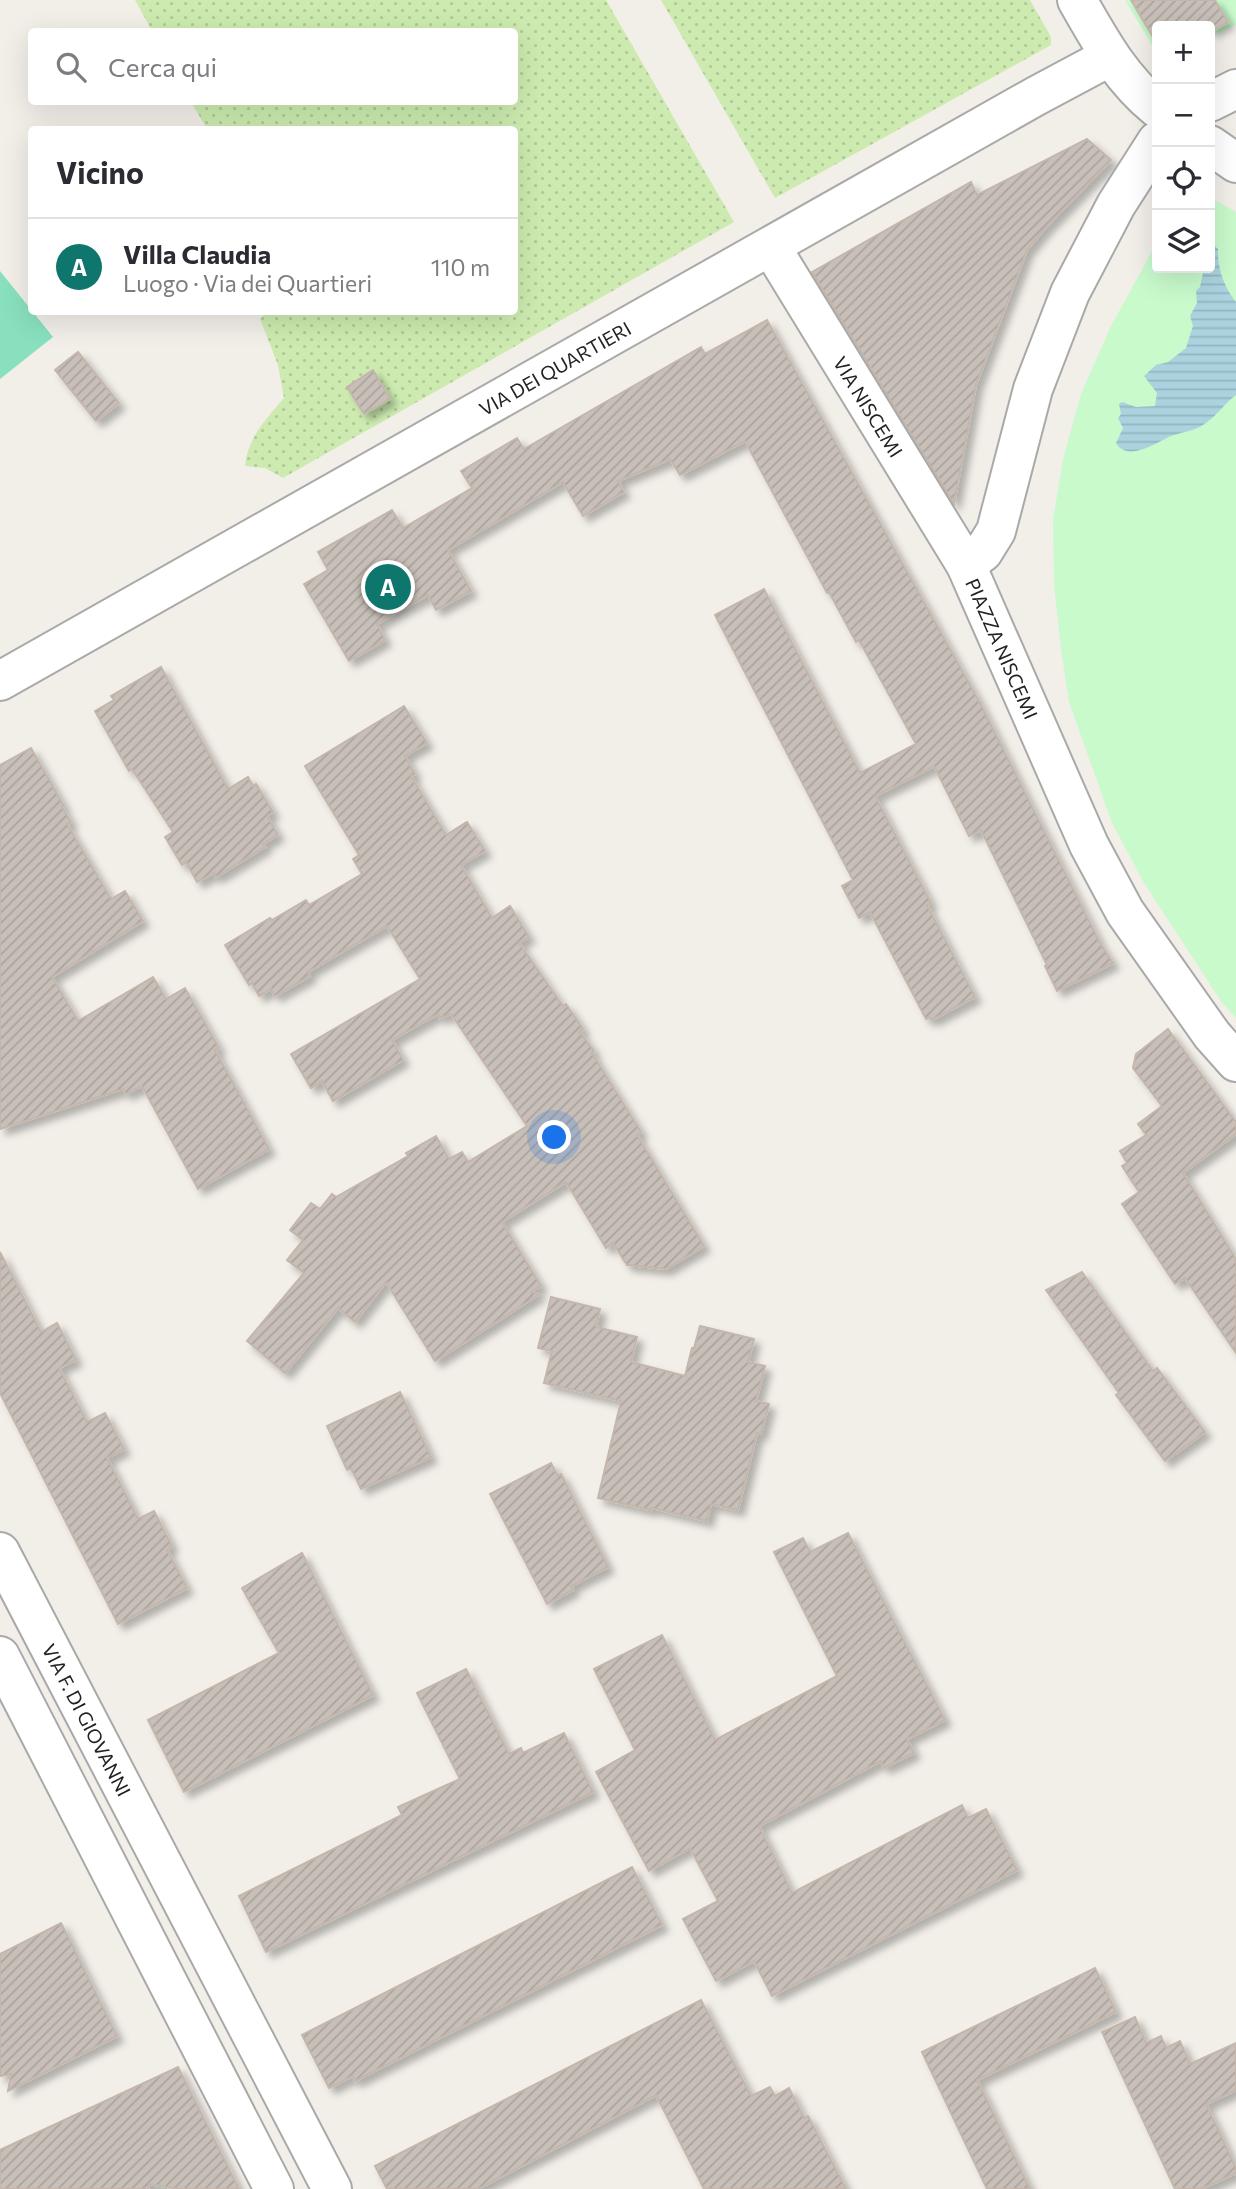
<!DOCTYPE html>
<html lang="it">
<meta charset="utf-8">
<style>
:root{--surface:#fff;--page:#f2f2f3;--text:#2b2b33;--muted:#7c7c81;--line:#e1e1e2;--accent:#0f766e}
body{margin:0;font-family:Commissioner,sans-serif;background:var(--page);color:var(--text)}
.controls{position:absolute;right:21px;top:21px;display:grid;overflow:hidden;border-radius:7px;box-shadow:0 7px 28px #0002}
.controls button{width:63px;height:63px;display:grid;place-items:center;padding:0;border:0;border-bottom:2px solid var(--line);background:var(--surface);color:var(--text);font:35px sans-serif}
.you{position:absolute;left:555px;top:1138px;width:24px;height:24px;margin:-18px;border:5px solid #fff;border-radius:50%;background:#1a73e8;box-shadow:0 0 0 10px #1a73e833}
.badge{display:grid;place-items:center;width:46px;height:46px;border-radius:50%;background:var(--accent);color:#fff;font-size:23px;font-weight:700}
.pin{position:absolute;translate:-50% -50%;border:4px solid #fff;box-shadow:0 2px 7px #0006}
.list{margin:0;padding:0;list-style:none}
h2{display:flex;justify-content:space-between;align-items:center;height:91px;margin:0;padding:0 28px;font-size:30px}
h2 small{font-size:23px;font-weight:400;color:var(--muted)}
.list li{display:grid;grid-template-columns:46px 1fr auto;gap:21px;align-items:center;box-sizing:border-box;height:98px;padding:0 28px;border-top:2px solid var(--line)}
.list b{display:block;font-size:26px;white-space:nowrap}
.list p{margin:0;font-size:23px;white-space:nowrap;color:var(--muted)}
.list em{font-size:23px;font-style:normal;color:var(--muted)}
.icon{flex:none;width:38px;height:38px;fill:none;stroke:currentColor;stroke-width:2;stroke-linecap:round;stroke-linejoin:round}
.map{position:relative;flex:none;width:1236px;height:2189px;overflow:hidden}
.search{position:absolute;background:var(--surface);box-shadow:0 7px 28px #0002;left:28px;top:28px;width:490px;height:77px;display:flex;align-items:center;gap:18px;box-sizing:border-box;padding:0 24px;border-radius:7px;color:var(--muted);font-size:26px}
.panel{position:absolute;background:var(--surface);box-shadow:0 7px 28px #0002;left:28px;top:126px;width:490px;height:189px;border-radius:7px}
.map>svg:first-child{display:block}
</style>
<div class="map">
<svg width="1236" height="2189" viewBox="0 0 1236 2189">
<defs>
<pattern id="garden-dots" width="8" height="8" patternUnits="userSpaceOnUse" patternTransform="scale(1.75)"><rect width="8" height="8" fill="#cdebb0"/><path d="M2 2h.1M6 6h.1" fill="none" stroke="#b0c997" stroke-width="1.8" stroke-linecap="round"/></pattern>
<pattern id="water-rules" width="6" height="5" patternUnits="userSpaceOnUse" patternTransform="scale(1.75)"><rect width="6" height="5" fill="#aad3df"/><path d="M0 2.5h6" fill="none" stroke="#92b5bf"/></pattern>
<pattern id="building-hatch" width="6" height="6" patternUnits="userSpaceOnUse" patternTransform="scale(1.75)"><rect width="6" height="6" fill="#c7bfb8"/><path d="M-1 1l2-2M0 6l6-6M5 7l2-2" fill="none" stroke="#aba49e"/></pattern>
<filter id="shadow"><feDropShadow dx="6" dy="6" stdDeviation="3.5" flood-color="#0004"/></filter>
</defs>
<rect width="100%" height="100%" fill="#f2efe9"/>
<path fill="#c8facc" d="M1125 0H1236V25L1210 37V26H1157V54Z
M1210 197 1236 212V1018L1221 1001 1144 883 1112 823 1069 702 1061 649 1054 584 1053 520 1063 459 1081 394 1110 328 1157 242V268H1210Z"/>
<path fill="url(#garden-dots)" d="M135 0H606L734 222 283 478 265 468 245 466C248 437 266 419 284 398L278 365 260 319 266 312H514V130L207 129 191 102H514V32L152 31Z
M661 0H1030L1051 37V45L775 198Z"/>
<path fill="#88e0be" d="M0 271 53 337 0 379Z"/>
<path fill="url(#water-rules)" d="M1215 246 1218 249C1217 268 1224 287 1236 302V395C1224 404 1216 417 1203 425 1194 431 1182 432 1171 436 1157 442 1128 463 1116 443L1123 428 1118 418 1121 414 1119 404 1122 402 1136 407 1155 406 1157 393 1144 376 1156 365 1168 362 1186 348 1193 326 1190 316 1197 303 1196 291 1200 287 1204 268H1210V250Z"/>
<path fill="url(#building-hatch)" stroke="#c4b6ab" stroke-width="2" filter="url(#shadow)" d="M1131 0H1215L1228 22 1210 32V26H1157V44Z
M1087 139 1111 160 1045 228 1027 250 976 385 954 504 812 272 971 182 977 195Z
M767 320 980 703 1100 943 1113 963 1057 991 1045 966 1047 965 981 830 969 836 934 766 875 796 931 903 927 905 975 997 932 1020 930 1017 926 1019 870 912 859 918 842 886 853 880 715 615 764 589 860 773 916 744 859 640 856 642 829 592 827 593 745 441 680 475 670 459 618 481 624 492 583 516 563 482 448 550 471 591 436 610 428 595 377 624 385 640 349 661 304 584 328 570 318 552 392 510 403 528 472 488 461 471 517 438 524 449 701 347 705 354Z
M78 352 119 403 96 421 55 370Z
M373 370 390 399 364 414 347 387Z
M161 667 228 789 248 777 253 786 256 784 273 812 267 816 278 835 263 844 265 847 216 877 214 873 197 882 186 862 182 865 165 837 173 832 132 769 129 771 95 711 114 700 111 696Z
M404 706 427 743 405 756 415 774 411 776 446 835 467 822 485 851 461 865 492 918 510 906 529 937 519 943 563 1006 566 1004 583 1029 580 1032 594 1051 592 1053 641 1132 637 1135 704 1246 666 1269 627 1265 613 1243 606 1248 566 1182 502 1222 541 1286 531 1292 540 1294 435 1361 386 1282 355 1322 338 1308 285 1373 247 1341 304 1273 287 1260 303 1240 290 1230 311 1203 320 1209 332 1194 336 1197 408 1156 406 1153 436 1136 449 1159 462 1152 468 1162 527 1126 451 1014 440 1018 438 1014 392 1040 403 1060 333 1101 322 1081 311 1088 291 1054 420 979 387 926 308 972 310 976 275 996 271 989 259 996 252 983 249 985 225 945 270 918 272 920 306 900 309 905 362 874 353 859 359 855 305 766Z
M31 748 64 806 62 807 71 822 67 824 111 899 125 891 143 921 52 977 78 1021 153 977 166 999 185 988 219 1048 215 1050 269 1149 198 1189 142 1086 126 1094 123 1089 0 1129V765Z
M1168 1029 1236 1122V1134L1183 1173 1236 1259V1353L1185 1278 1175 1284 1122 1204 1139 1192 1122 1166 1127 1163 1120 1151 1146 1135 1138 1124 1162 1106 1133 1068 1136 1054Z
M0 1252 41 1332 57 1323 76 1360 59 1368 87 1422 105 1413 124 1449 107 1458 138 1519 154 1511 172 1546 167 1550 187 1588 118 1624 0 1393Z
M1082 1272 1153 1371 1157 1368 1205 1432 1165 1461 1116 1395 1119 1393 1046 1290Z
M551 1297 600 1309 596 1327 637 1337 631 1362 685 1376 692 1348H694L700 1326 754 1339 748 1362 765 1366 756 1401 769 1404 761 1434 757 1433 738 1510 711 1504 707 1521 652 1508 651 1510 598 1498 621 1401 544 1383 552 1351 538 1348Z
M400 1392 431 1457 361 1489 351 1468 347 1470 327 1426Z
M551 1463 558 1476 561 1474 608 1567 571 1586 573 1590 547 1604 490 1494Z
M848 1533 945 1720 907 1739 914 1753 884 1768 881 1761 759 1826 792 1893 962 1805 968 1818 986 1809 1017 1870 772 1996 754 1961 716 1981 683 1919 718 1901 690 1848 649 1871 596 1772 635 1750 594 1669 662 1635 715 1740 837 1676 774 1552 803 1538 810 1552Z
M302 1553 373 1695 184 1792 148 1720 279 1653 242 1588Z
M466 1669 509 1754 521 1748 523 1753 564 1733 593 1792 266 1952 239 1896 402 1815 398 1807 460 1779 417 1693Z
M632 1867 662 1925 355 2081 353 2076 329 2088 302 2035Z
M61 1923 117 2036 8 2091 11 2074 0 2076V1954Z
M1095 1968 1116 2012 977 2080 1030 2189H987L922 2052Z
M701 2000 751 2096 770 2087 775 2096 789 2088 804 2118 808 2116 846 2189H704L656 2095 478 2189H387L375 2166Z
M1135 2017 1146 2043 1161 2036 1166 2048 1180 2041 1190 2064 1236 2043V2090L1206 2104 1236 2168V2173L1201 2189H1175L1102 2032Z
M178 2067 239 2189H179L149 2184 148 2189H0V2150Z"/>
<g fill="none" stroke-linecap="round" stroke-linejoin="round">
<g stroke="#a9a9a9" stroke-width="42">
<g id="minor">
<path d="M1077 0C1100 40 1120 78 1157 108"/>
<path d="M1210 102 1236 89"/>
<path id="s1" d="M1157 141 1116 205 1070 293 1033 389 996 531 983 552 966 565 1089 845 1125 912 1212 1035 1236 1062"/>
<path d="M1210 145 1236 163"/>
<path id="s2" d="M771 247 966 565"/>
<path id="s3" d="M0 681 1036 96 1109 57"/>
<path id="s4" d="M0 1552 332 2189"/>
<path d="M0 1656 274 2189"/>
</g>
</g>
<use href="#minor" stroke="#fff" stroke-width="38"/>
</g>
<g text-anchor="middle" dominant-baseline="central" stroke-width="6" stroke-linejoin="round" paint-order="stroke">
<g font-size="19" fill="#222" stroke="#fff">
<text stroke="none"><textPath href="#s3" startOffset="637">VIA DEI QUARTIERI</textPath></text>
<text stroke="none"><textPath href="#s2" startOffset="187">VIA NISCEMI</textPath></text>
<text stroke="none"><textPath href="#s1" startOffset="562">PIAZZA NISCEMI</textPath></text>
<text stroke="none"><textPath href="#s4" startOffset="189">VIA F. DI GIOVANNI</textPath></text>
</g>
</g>
</svg>
<div class="controls">
<button>+</button>
<button>−</button>
<button><svg class="icon" aria-label="locate" viewBox="0 0 24 24"><circle cx="12" cy="12" r="6"/><path d="M12 2v4M12 18v4M2 12h4M18 12h4"/></svg></button>
<button><svg class="icon" aria-label="layers" viewBox="0 0 24 24"><path d="M12 4l9 5-9 5-9-5zM3 14l9 5 9-5"/></svg></button>
</div>
<div class="you"></div>
<div class="pin badge" style="left:388px;top:587px">A</div>
<div class="search"><svg class="icon" aria-label="search" viewBox="0 0 24 24"><circle cx="10" cy="10" r="6"/><path d="M15 15l6 6"/></svg>Cerca qui</div>
<section class="panel">
<h2>Vicino<small></small></h2>
<ul class="list">
<li><span class="badge">A</span><div><b>Villa Claudia</b><p>Luogo · Via dei Quartieri</p></div><em>110 m</em></li>
</ul>
</section>
</div>
